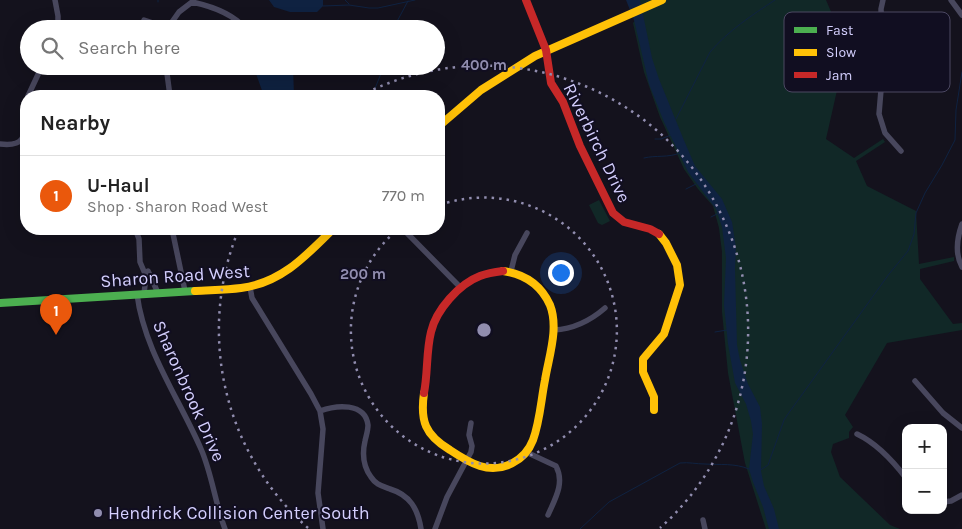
<!DOCTYPE html>
<meta charset="utf-8">
<style>
:root{--surface:#fff;--page:#f6f6f6;--text:#222;--muted:#767676;--line:#e0e0e0;--accent:#ea580c}
body{margin:0;font-family:Karla,sans-serif;background:var(--page);color:var(--text)}
.controls{position:absolute;right:15px;bottom:15px;display:grid;overflow:hidden;border-radius:10px;box-shadow:0 5px 20px #0002}
.controls button{width:45px;height:45px;display:grid;place-items:center;padding:0;border:0;border-bottom:1px solid var(--line);background:var(--surface);color:var(--text);font:25px sans-serif}
.you{position:absolute;left:560px;top:272px;width:18px;height:18px;margin:-12px;border:4px solid #fff;border-radius:50%;background:#1a73e8;box-shadow:0 0 0 8px #1a73e833}
.badge{display:grid;place-items:center;width:32px;height:32px;border-radius:50%;background:var(--accent);color:#fff;font-size:16px;font-weight:700}
.pin{position:absolute;translate:-50% -41px;filter:drop-shadow(0 1px 2px #0008)}
.pin::after{content:'';position:absolute;top:26px;width:18px;height:15px;background:inherit;clip-path:polygon(0 0,100% 0,50% 100%)}
.list{margin:0;padding:0;list-style:none}
h2{display:flex;justify-content:space-between;align-items:center;height:65px;margin:0;padding:0 20px;font-size:21px}
h2 small{font-size:16px;font-weight:400;color:var(--muted)}
.list li{display:grid;grid-template-columns:32px 1fr auto;gap:15px;align-items:center;box-sizing:border-box;height:80px;padding:0 20px;border-top:1px solid var(--line)}
.list b{display:block;font-size:19px;white-space:nowrap}
.list p{margin:0;font-size:16px;white-space:nowrap;color:var(--muted)}
.list em{font-size:16px;font-style:normal;color:var(--muted)}
.icon{flex:none;width:28px;height:28px;fill:none;stroke:currentColor;stroke-width:2;stroke-linecap:round;stroke-linejoin:round}
.map{position:relative;flex:none;width:962px;height:529px;overflow:hidden}
.search{position:absolute;background:var(--surface);box-shadow:0 5px 20px #0002;left:20px;top:20px;width:425px;height:55px;display:flex;align-items:center;gap:12px;box-sizing:border-box;padding:0 18px;border-radius:28px;color:var(--muted);font-size:19px}
.panel{position:absolute;background:var(--surface);box-shadow:0 5px 20px #0002;left:20px;top:90px;width:425px;height:145px;border-radius:20px}
.map>svg:first-child{display:block}
</style>
<div class="map">
<svg width="962" height="529" viewBox="0 0 962 529">
<rect width="100%" height="100%" fill="#14121d"/>
<path fill="#112827" d="M634 0H826L841 35 838 86 826 139 854 158 883 139 885 142 856 161 867 186 916 211 919 264 954 257V261L920 269V279L953 324 962 323V330L887 343 845 415 853 427 849 432V438L833 444 831 452 840 477 890 525 900 529H766L745 463 728 373 722 312V252L719 228 713 206 698 189 684 169 660 117 644 72 633 23 638 17Z
M599 200 610 221 602 225 598 223 589 205Z"/>
<path fill="#0f2241" d="M269 0H323V6L317 12H290L274 7Z
M626 0H640L652 58 659 79 683 138 695 166 722 199 732 222 736 248 735 269 737 345 740 360 748 384 760 407 762 424 761 471 764 486 774 509 779 529H769L763 507 753 482 749 469 753 434 751 421 746 404 735 383 728 344 724 305 726 258 722 227 716 209 688 172 664 122 649 84 634 20Z
M255 66H293L294 96H264L255 71Z"/>
<g fill="none" stroke-linecap="round" stroke-linejoin="round">
<path stroke="#0f2241" stroke-width="1" d="M345 0 349 4
M158 2V0
M323 6 349 5 369 8H378L415 0
M393 29 408 1
M372 96 384 66
M676 119 710 52C728 31 752 15 775 0
M655 139H661L671 135
M644 158C656 155 668 158 680 153
M686 189 696 184
M711 217 719 213
M715 332 727 330
M759 471 768 465 784 420 788 414 889 274 908 251 914 234 916 213 925 193 942 165 955 140 956 110 962 72
M580 529 609 502 680 463C689 462 696 464 705 464 720 465 735 463 749 469"/>
<path stroke="#48475d" stroke-width="5.5" d="M55 0 58 16V29
M883 0 881 9 883 66 879 114 885 133 901 151
M951 0 962 15
M144 20 153 23 157 29
M167 29 179 12 192 2C211 6 233 14 246 29
M166 66 170 96
M28 96 42 66
M0 144C36 148 19 124 26 102
M962 224C957 238 955 254 962 267
M60 229C70 235 98 230 111 229
M133 229 136 231 139 239 140 262 146 276 144 294
M172 229 185 291
M403 229 461 288
M148 271 158 293
M511 271 515 255 527 233
M250 287 252 298 311 394 320 411 323 429 318 493 323 529
M137 294C144 350 179 398 201 449 212 474 215 503 225 529
M554 330C574 329 590 321 605 308
M915 381 943 413 962 428
M320 411C336 405 365 402 368 425 368 431 366 436 365 441 362 454 363 466 371 477 376 485 383 486 390 489 410 495 418 509 421 529
M857 434C876 443 893 461 906 478
M526 452 556 466C565 483 555 499 548 515
M943 502 951 501 962 495
M703 520 705 529
M435 529 447 497 471 452 472 446 469 435 471 423"/>
<path stroke="#4caf50" stroke-width="8" d="M0 303 195 291"/>
<path stroke="#ffc107" stroke-width="8" d="M439 126 481 90 535 56 662 0
M195 291C210 290 226 290 241 288 281 283 306 256 333 229
M424 393C420 421 425 435 450 450 459 456 470 463 480 466 502 473 525 461 533 440 540 421 541 400 545 380 549 356 559 328 550 305 541 285 524 274 503 271
M654 410V397L643 372V359L664 334 680 285 677 265 666 243 659 234"/>
<path stroke="#c62828" stroke-width="8" d="M526 0 546 50 551 83 563 102 580 146 613 213 624 222 650 229 659 234
M424 393C428 373 426 352 431 332 436 310 459 284 480 276 488 273 495 272 503 271"/>
</g>
<g fill="none" stroke="#918daf" stroke-width="2.5" stroke-dasharray="2.5 5">
<path d="M440 205A133 133 0 1 1 398 229"/>
<path d="M308 528A265 265 0 0 1 238 231M360 96A265 265 0 0 1 660 528"/>
</g>
<circle fill="#918daf" stroke="#110e21" stroke-width="2" cx="98" cy="513" r="5"/>
<g text-anchor="middle" dominant-baseline="central" stroke-width="4" stroke-linejoin="round" paint-order="stroke">
<g font-size="18" fill="#d4cffe" stroke="#110e21">
<text transform="translate(597 143) rotate(64)">Riverbirch Drive</text>
<text transform="translate(175 276) rotate(-4)">Sharon Road West</text>
<text transform="translate(189 391) rotate(66)">Sharonbrook Drive</text>
</g>
<g font-size="18" fill="#d4cffe" stroke="#110e21" text-anchor="start">
<text x="108" y="513">Hendrick Collision Center South</text>
</g>
</g>
<rect x="784" y="12" width="166" height="80" rx="8" fill="#110e21" stroke="#4c4863" stroke-width="1"/>
<rect x="794" y="27" width="23" height="6" fill="#4caf50"/>
<rect x="794" y="49" width="23" height="7" fill="#ffc107"/>
<rect x="794" y="72" width="23" height="6" fill="#c62828"/>
<g font-size="14" fill="#d4cffe">
<text x="826" y="35">Fast</text>
<text x="826" y="57">Slow</text>
<text x="826" y="80">Jam</text>
</g>
<circle cx="484" cy="330" r="8" fill="#918daf" stroke="#110e21" stroke-width="2.5"/>
<g font-size="15" text-anchor="middle" font-weight="bold" fill="#918daf" stroke="#110e21" stroke-width="4" stroke-linejoin="round" paint-order="stroke">
<text x="484" y="70">400 m</text>
<text x="363" y="279">200 m</text>
</g>
</svg>
<div class="controls">
<button>+</button>
<button>−</button>
</div>
<div class="you"></div>
<div class="pin badge" style="left:56px;top:335px">1</div>
<div class="search"><svg class="icon" aria-label="search" viewBox="0 0 24 24"><circle cx="10" cy="10" r="6"/><path d="M15 15l6 6"/></svg>Search here</div>
<section class="panel">
<h2>Nearby<small></small></h2>
<ul class="list">
<li><span class="badge">1</span><div><b>U-Haul</b><p>Shop · Sharon Road West</p></div><em>770 m</em></li>
</ul>
</section>
</div>
